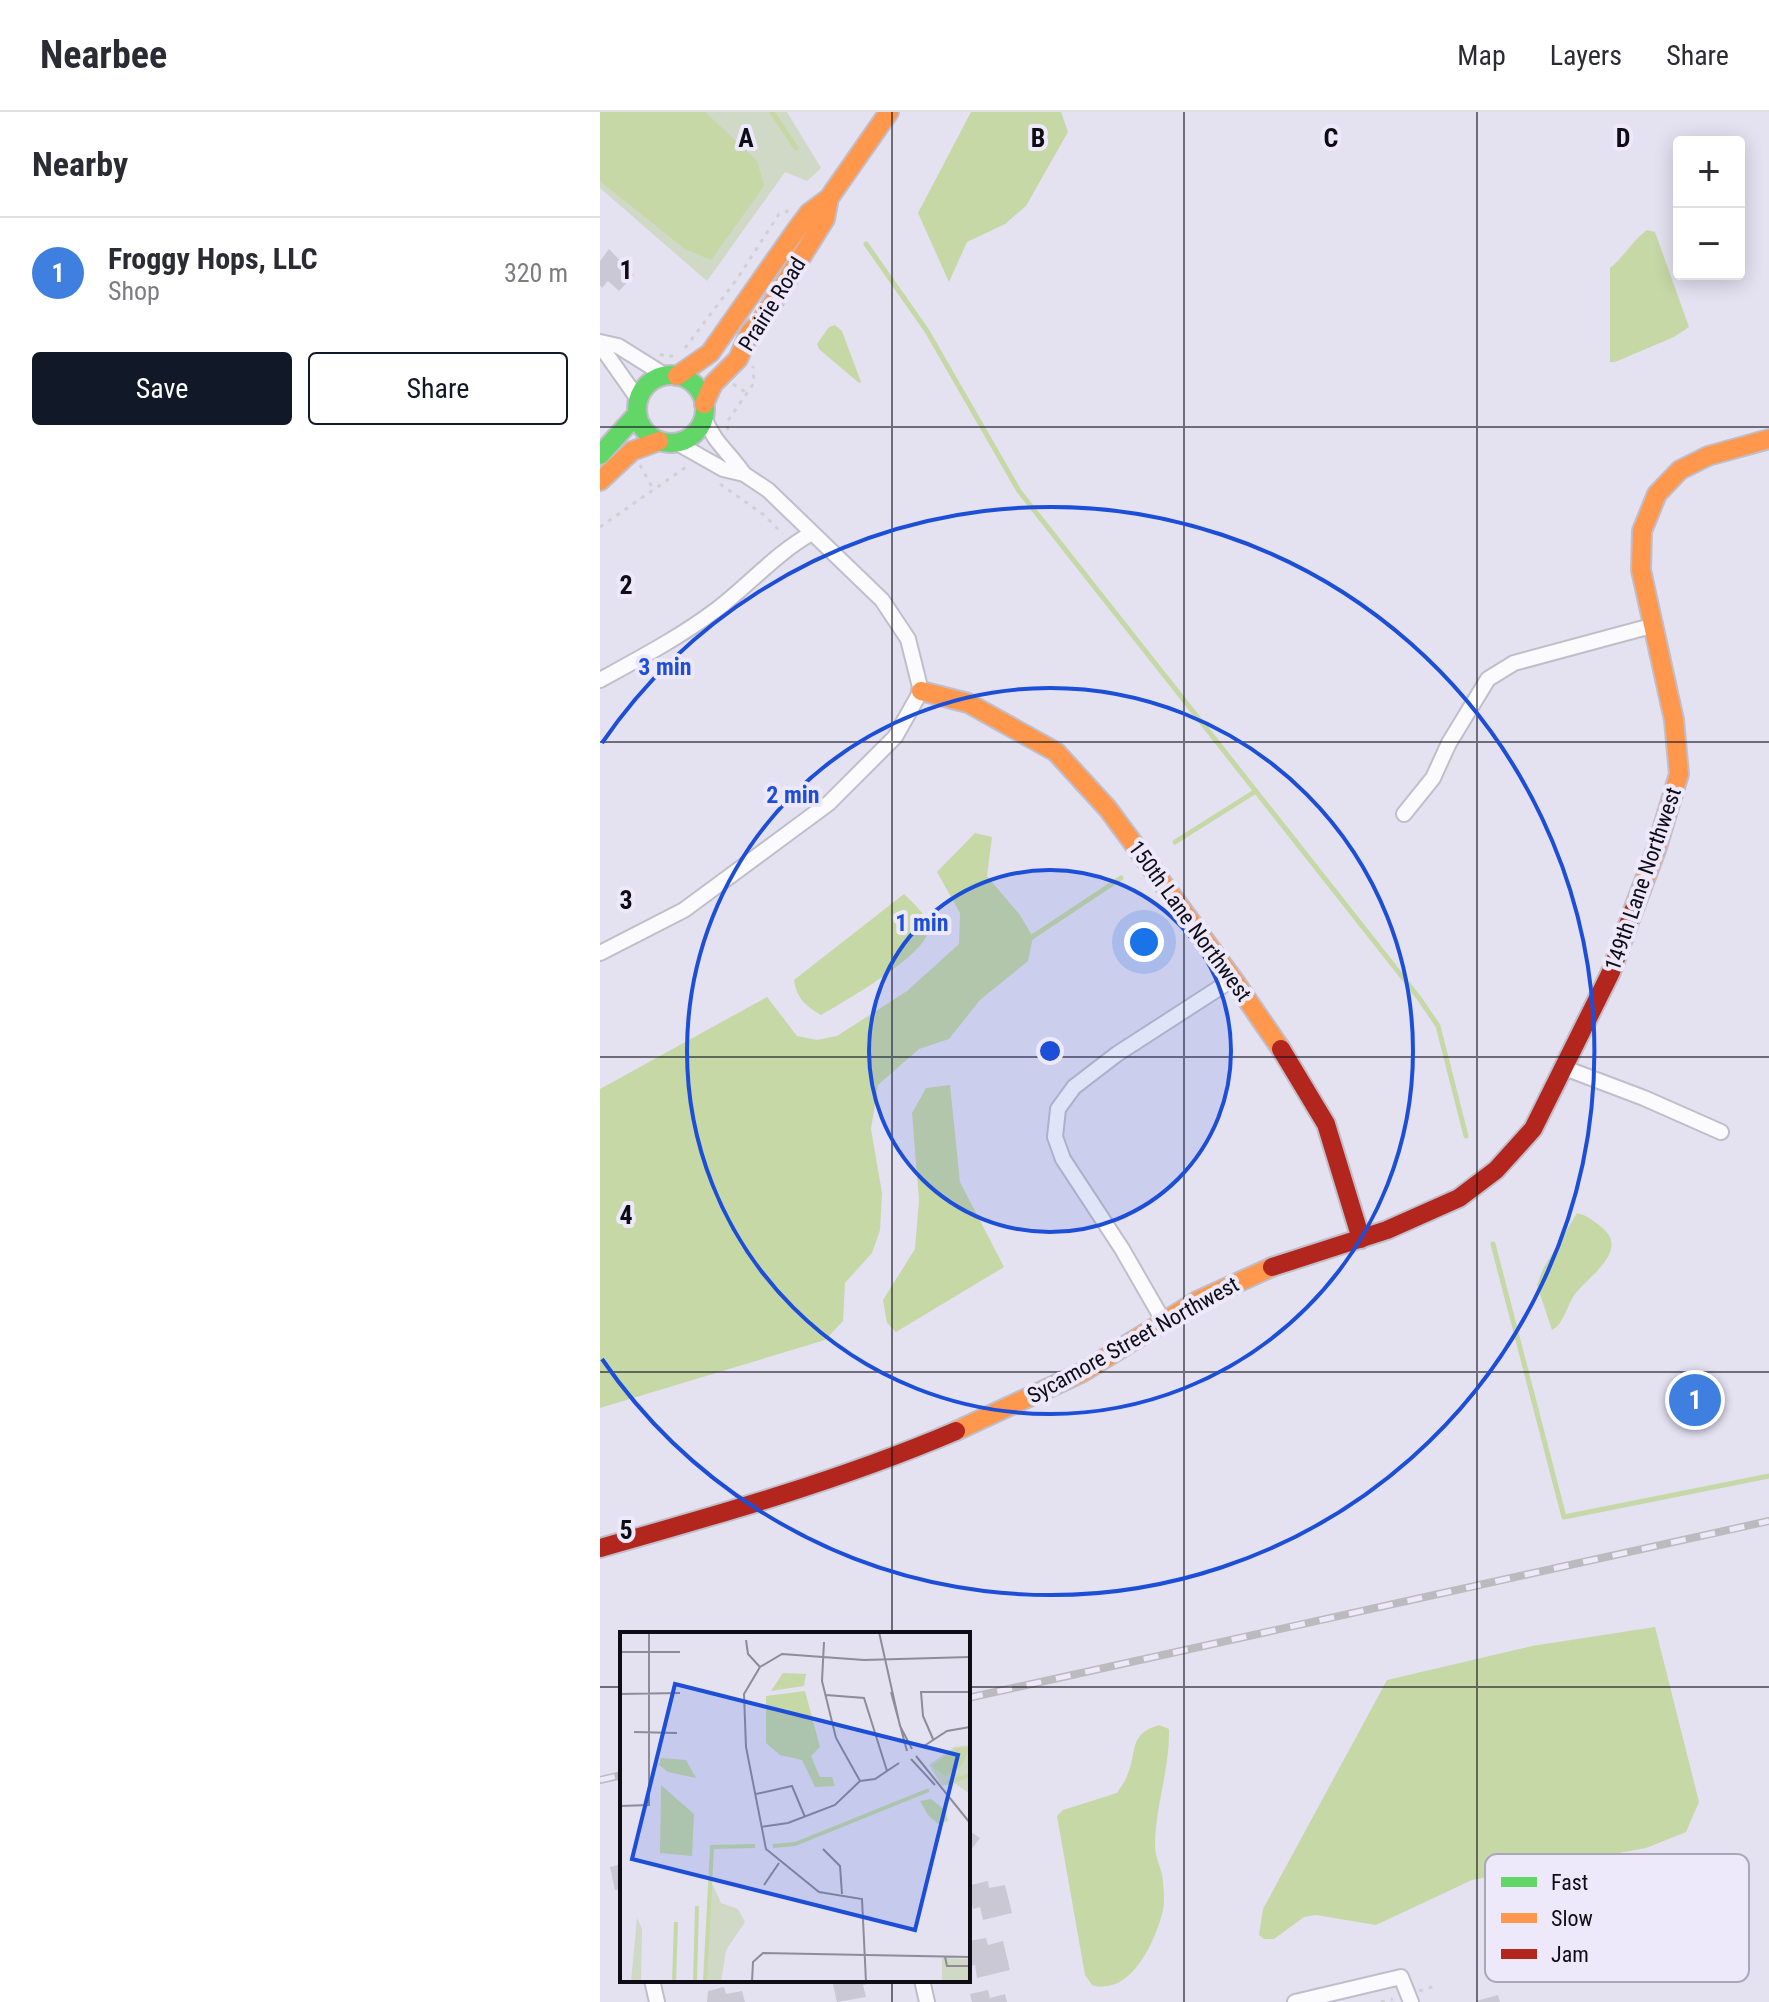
<!DOCTYPE html>
<meta charset="utf-8">
<style>
:root{--surface:#fff;--page:#f7f7f7;--text:#2b2b33;--muted:#7c7c81;--line:#e1e1e2;--accent:#111827}
body{margin:0;font-family:"Roboto Condensed",sans-serif;background:var(--page);color:var(--text)}
.controls{position:absolute;right:24px;top:24px;display:grid;overflow:hidden;border-radius:8px;box-shadow:0 4px 20px #0003}
.controls button{width:72px;height:72px;display:grid;place-items:center;padding:0;border:0;border-bottom:2px solid var(--line);background:var(--surface);color:var(--text);font:40px sans-serif}
.you{position:absolute;left:544px;top:830px;width:28px;height:28px;margin:-20px;border:6px solid #fff;border-radius:50%;background:#1a73e8;box-shadow:0 0 0 12px #1a73e833}
.badge{display:grid;place-items:center;width:52px;height:52px;border-radius:50%;background:var(--accent);color:#fff;font-size:26px;font-weight:700}
.pin{position:absolute;translate:-50% -50%;border:4px solid #fff;box-shadow:0 2px 8px #0006}
.list{margin:0;padding:0;list-style:none}
h2{display:flex;justify-content:space-between;align-items:center;height:104px;margin:0;padding:0 32px;font-size:34px}
h2 small{font-size:26px;font-weight:400;color:var(--muted)}
.list li{display:grid;grid-template-columns:52px 1fr auto;gap:24px;align-items:center;box-sizing:border-box;height:112px;padding:0 32px;border-top:2px solid var(--line)}
.list b{display:block;font-size:30px;white-space:nowrap}
.list p{margin:0;font-size:26px;white-space:nowrap;color:var(--muted)}
.list em{font-size:26px;font-style:normal;color:var(--muted)}
.actions{display:flex;gap:16px;padding:24px 32px}
.actions a{flex:1;padding:18px 0;border:2px solid var(--accent);border-radius:8px;text-align:center;font-size:28px;color:var(--accent)}
.actions .main{background:var(--accent);color:#fff}
.map{position:relative;flex:none;width:1169px;height:1890px;overflow:hidden}
header{display:flex;align-items:center;gap:48px;box-sizing:border-box;height:112px;padding:0 40px;background:var(--surface);border-bottom:2px solid var(--line)}
header strong{font-size:38px}
nav{display:flex;gap:44px;margin-inline-start:auto;font-size:28px}
main{display:flex}
aside{flex:1;background:var(--surface)}
.map>svg:first-child{display:block}
</style>
<header>
<strong>Nearbee</strong>
<nav><a>Map</a><a>Layers</a><a>Share</a></nav>
</header>
<main>
<aside>
<h2>Nearby<small></small></h2>
<ul class="list">
<li><span class="badge" style="background:#3f7fe0">1</span><div><b>Froggy Hops, LLC</b><p>Shop</p></div><em>320 m</em></li>
</ul>
<div class="actions"><a class="main">Save</a><a>Share</a></div>
</aside>
<div class="map">
<svg width="1169" height="1890" viewBox="0 0 1169 1890">
<rect width="100%" height="100%" fill="#e4e1f1"/>
<path fill="#d0d8c6" d="M0 0H187L221 56 207 69 185 60 107 169 0 76Z"/>
<path fill="#c6d8a6" d="M0 0H105L157 49 164 74 111 148 85 137 0 69Z
M371 0H461L468 20 426 94 405 112 367 130 349 170 318 101Z
M1047 118 1055 120 1089 215 1074 225 1015 250H1010V156C1025 144 1032 129 1047 118Z
M235 213 242 219 261 270 259 271 219 237 217 232 229 215Z
M375 721 392 725 387 764 420 803 433 825 428 849 380 888 349 927 319 937 278 973 271 1017 282 1081 280 1118 272 1141 245 1171 243 1209 225 1228 0 1296V977L167 885 197 924 217 928 237 924 307 879 359 832 360 801 337 760Z
M304 782C314 792 328 803 328 818 328 842 242 891 221 903 205 893 197 887 194 868Z
M350 973 360 1070 404 1155 296 1220 287 1211 283 1188 315 1137 319 1088 312 1001 326 976Z
M977 1101C986 1103 992 1108 999 1113 1032 1137 991 1162 975 1182 967 1193 964 1212 952 1218L937 1173 943 1157Z
M1055 1515 1099 1690 1086 1720 1046 1736 872 1768 776 1813 716 1803 704 1805 674 1827H664L659 1823 663 1797 787 1568 932 1534Z
M559 1613 569 1617C570 1657 555 1695 555 1734 555 1747 563 1758 563 1771 564 1780 565 1793 562 1802 554 1832 530 1884 492 1873L485 1863 457 1704 463 1698 517 1681C520 1676 525 1670 527 1664 538 1640 527 1623 559 1613Z"/>
<g fill="none" stroke-linecap="round" stroke-linejoin="round">
<path stroke="#c6d8a6" stroke-width="5" d="M172 0 196 36
M266 132 327 219 419 379 819 886 838 914 866 1024
M575 730 656 679
M429 827 521 766
M893 1132 964 1405 1169 1364"/>
</g>
<path fill="#cbc8d5" d="M9 137 34 163 19 179 8 169 2 176 0 173V149Z
M368 1718 380 1726 368 1742Z
M22 1752V1777L15 1778 10 1755Z
M388 1769 389 1776 405 1773 412 1801 383 1808 380 1795 373 1797 369 1779H372L371 1773Z
M386 1826 388 1833 403 1829 410 1858 377 1866 375 1853 371 1854 368 1841V1837L371 1836 369 1829Z
M232 1868H266L267 1872 263 1873 266 1885 237 1890Z
M124 1875 126 1882 142 1879 145 1890H107L108 1879Z
M388 1878 390 1886 405 1882 407 1890H372L370 1882Z
M898 1883 900 1890H876V1889Z"/>
<g fill="none" stroke-linecap="round" stroke-linejoin="round">
<g stroke="#c1beca" stroke-width="18">
<path id="street" d="M0 230 18 234 66 264
M0 233 38 287
M77 331 123 357 144 362C129 340 114 331 104 305
M0 568C40 546 80 525 116 498 149 473 176 441 212 421
M804 702 833 666 849 631 888 567 914 551 1055 513
M0 841 84 798 229 691 295 625 321 579 308 527 282 488 168 378 144 362
M962 955 1044 986 1121 1020
M564 1210 522 1137 463 1047 455 1025 458 997 474 975 517 942 633 867
M52 1868 57 1890
M322 1868 327 1890
M695 1890 801 1865 811 1890"/>
</g>
<g stroke="#c1beca" stroke-width="22">
<path id="fast" d="M37 297a34 34 0 1 1 68 0a34 34 0 1 1-68 0Z
M0 343 37 302"/>
</g>
<g stroke="#c1beca" stroke-width="22">
<path id="slow" d="M77 264 110 241 197 117 209 101 229 86 289 0
M104 292 113 272 138 247 150 220 160 211 225 107 229 86
M0 369 32 339 59 329
M321 579 368 591 456 640 508 697 633 867 681 937
M1033 799 1056 738 1079 662 1074 608 1041 458 1042 419 1057 382 1080 358 1108 344 1169 327
M356 1319 483 1260 597 1189 672 1155"/>
</g>
<g stroke="#c1beca" stroke-width="22">
<path id="jam" d="M681 937 726 1012 761 1127
M672 1155 787 1118 859 1086 896 1058 933 1017 1011 860 1033 799
M0 1436C121 1402 241 1368 356 1319"/>
</g>
<path stroke="#d1d1d5" stroke-width="3" stroke-dasharray="4 6" stroke-linecap="butt" d="M85 236 137 167 179 102 191 98
M60 242 67 245 76 243
M133 272 147 281
M128 318 127 310 154 271 153 254
M40 353 53 377
M120 372 164 403 183 422
M0 415 86 355 89 356
M819 1879 835 1874
M781 1890 793 1887"/>
<use href="#street" stroke="#fbfafd" stroke-width="14"/>
<use href="#fast" stroke="#63d668" stroke-width="18"/>
<use href="#slow" stroke="#ff974d" stroke-width="18"/>
<use href="#jam" stroke="#b3261e" stroke-width="18"/>
<g stroke="#bbbabe" stroke-width="8">
<path id="rail" d="M368 1586 1169 1409
M0 1668 22 1663"/>
</g>
<use href="#rail" stroke="#ede9fb" stroke-width="5" stroke-dasharray="15" stroke-linecap="butt"/>
</g>
<path fill="none" stroke="#0e0c15" stroke-width="2" stroke-opacity="0.55" d="M292 0V1522M584 0V1890M877 0V1890M0 315H1169M0 630H1169M0 945H1169M0 1260H1169M0 1575H22M368 1575H1169M292 1868V1890"/>
<circle cx="450" cy="939" r="181" fill="#1d4ed8" fill-opacity=".12"/>
<g fill="none" stroke="#1d4ed8" stroke-width="4">
<circle cx="450" cy="939" r="181"/>
<circle cx="450" cy="939" r="363"/>
<path d="M2 631A544 544 0 1 1 2 1247"/>
</g>
<g text-anchor="middle" dominant-baseline="central" stroke-width="8" stroke-linejoin="round" paint-order="stroke">
<g font-size="22" fill="#0e0c15" stroke="#ede9fb">
<text transform="translate(172 192) rotate(-58)">Prairie Road</text>
<text transform="translate(1043 767) rotate(-71)">149th Lane Northwest</text>
<text transform="translate(590 809) rotate(54)">150th Lane Northwest</text>
<text transform="translate(533 1228) rotate(-29)">Sycamore Street Northwest</text>
</g>
</g>
<g transform="translate(20 1520)">
<rect width="350" height="350" fill="#e4e1f1"/>
<path d="M350 113V162L333 150 322 154 309 133 334 115ZM90 247 101 271 118 277 125 290 106 318 101 350H84ZM17 286 22 297 21 350H11ZM322 326 350 327V350H322Z" fill="#d0d8c6"/>
<path d="M163 41 186 42 184 54 151 59ZM185 59 200 115 191 124 200 145H212L215 154 195 155 182 128 160 123 146 111V64ZM350 115 342 133 325 144 312 134 336 116ZM41 126 66 128 76 146 48 140 39 133ZM41 153 74 182 72 224 40 221ZM311 167 325 178 328 189 318 192 308 183 300 169Z" fill="#c6d8a6"/>
<path fill="none" stroke="#c6d8a6" stroke-width="4" d="M326 151 350 143M153 214 175 212 309 158M54 350 56 290M75 350 77 274M85 350 92 215 135 214"/>
<path fill="none" stroke="#8e8c99" stroke-width="2" d="M259 0 280 94 292 117M126 8 128 22 140 35M204 10 202 49 216 106 240 149M0 20H60M271 60 287 119M0 62 60 61M206 63 244 66 267 139M14 100 57 101M313 107 303 84 301 60H350M304 114 327 99 350 95M296 124 350 191M291 127 315 153M240 149 255 147 279 131M136 162 172 154 185 185M0 174 29 173V0M141 195 168 191 215 173 240 149M203 217 220 234 222 262M144 253 159 231M325 325 327 334H350M132 350 133 330 143 321 350 325M246 350 242 267 199 260 146 217 126 115 124 62 140 35 162 22 244 28 350 25"/>
<path fill="#1d4ed8" fill-opacity="0.15" stroke="#1d4ed8" stroke-width="4" d="M55 52 338 123 295 298 12 227Z"/>
<rect width="350" height="350" fill="none" stroke="#0e0c15" stroke-width="4"/>
</g>
<rect x="885" y="1742" width="264" height="128" rx="12" fill="#ede9fb" stroke="#aaa7b6" stroke-width="2"/>
<rect x="901" y="1765" width="36" height="10" fill="#63d668"/>
<rect x="901" y="1801" width="36" height="10" fill="#ff974d"/>
<rect x="901" y="1837" width="36" height="10" fill="#b3261e"/>
<g font-size="22" fill="#0e0c15">
<text x="951" y="1778">Fast</text>
<text x="951" y="1814">Slow</text>
<text x="951" y="1850">Jam</text>
</g>
<g font-size="26" text-anchor="middle" font-weight="bold" fill="#0e0c15" stroke="#ede9fb" stroke-width="8" stroke-linejoin="round" paint-order="stroke">
<text x="146" y="35">A</text>
<text x="438" y="35">B</text>
<text x="731" y="35">C</text>
<text x="1023" y="35">D</text>
<text x="26" y="167">1</text>
<text x="26" y="482">2</text>
<text x="26" y="797">3</text>
<text x="26" y="1112">4</text>
<text x="26" y="1427">5</text>
</g>
<circle cx="450" cy="939" r="12" fill="#1d4ed8" stroke="#ede9fb" stroke-width="4"/>
<g font-size="24" text-anchor="middle" font-weight="bold" fill="#1d4ed8" stroke="#ede9fb" stroke-width="8" stroke-linejoin="round" paint-order="stroke">
<text x="65" y="563">3 min</text>
<text x="193" y="691">2 min</text>
<text x="322" y="819">1 min</text>
</g>
</svg>
<div class="controls">
<button>+</button>
<button>−</button>
</div>
<div class="you"></div>
<div class="pin badge" style="left:1095px;top:1288px;background:#3f7fe0">1</div>
</div>
</main>
